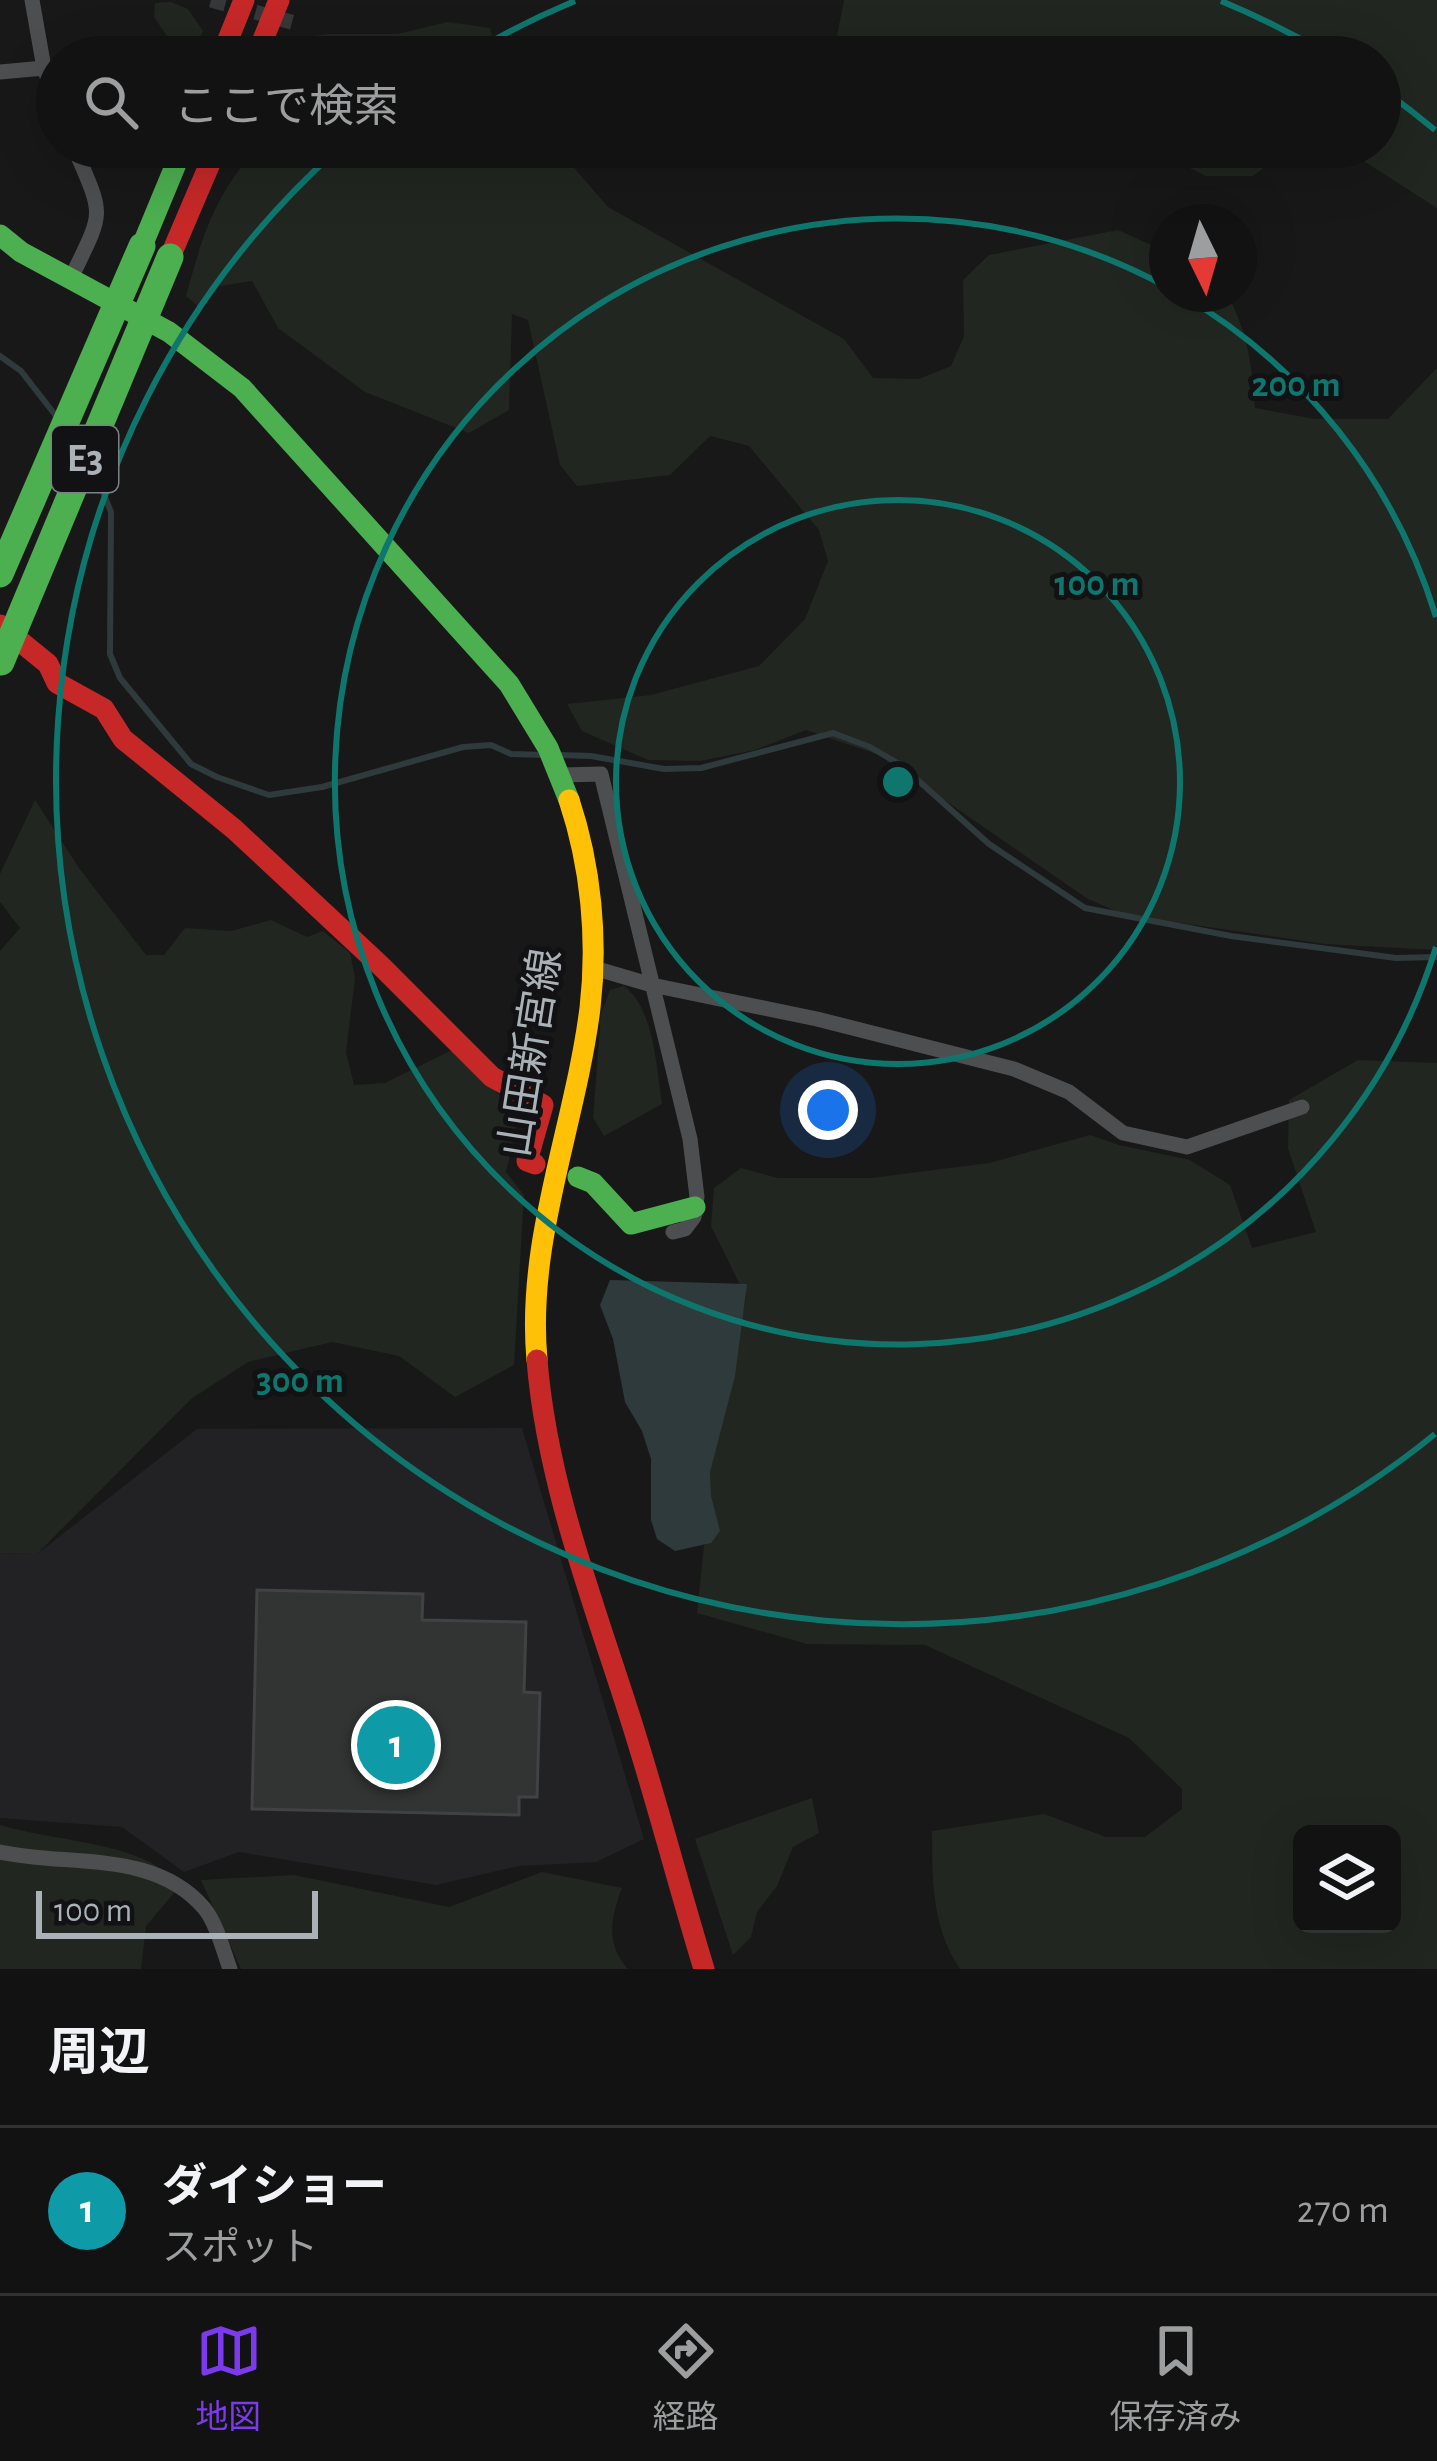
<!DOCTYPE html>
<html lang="ja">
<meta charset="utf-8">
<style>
:root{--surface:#121212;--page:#1b1b1b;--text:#f1f3f6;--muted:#9c9e9f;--line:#313232;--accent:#7c3aed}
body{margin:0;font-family:"Alegreya Sans","Noto Sans JP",sans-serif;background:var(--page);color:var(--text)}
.controls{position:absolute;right:36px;bottom:36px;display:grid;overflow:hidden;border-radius:18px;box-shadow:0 12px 48px #0002}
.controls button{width:108px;height:108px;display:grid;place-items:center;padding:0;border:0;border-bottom:3px solid var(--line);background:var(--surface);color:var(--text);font:60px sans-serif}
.compass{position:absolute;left:1149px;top:204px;width:108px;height:108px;border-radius:50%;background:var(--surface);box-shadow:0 12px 48px #0002;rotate:175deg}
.scale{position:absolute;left:36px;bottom:30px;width:282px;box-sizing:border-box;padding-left:12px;border:6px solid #abb2b7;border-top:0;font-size:33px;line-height:42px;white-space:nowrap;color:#abb2b7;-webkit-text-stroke:9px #121214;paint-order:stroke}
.you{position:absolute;left:828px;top:1110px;width:42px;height:42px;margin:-30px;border:9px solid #fff;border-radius:50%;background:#1a73e8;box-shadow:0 0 0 18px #1a73e833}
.badge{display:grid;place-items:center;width:78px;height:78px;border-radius:50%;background:var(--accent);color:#fff;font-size:39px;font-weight:700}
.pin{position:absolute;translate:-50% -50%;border:6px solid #fff;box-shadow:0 3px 12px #0006}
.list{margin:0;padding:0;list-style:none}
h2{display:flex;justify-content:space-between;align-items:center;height:156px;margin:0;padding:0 48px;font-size:51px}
h2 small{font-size:39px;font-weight:400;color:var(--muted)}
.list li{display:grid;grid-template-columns:78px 1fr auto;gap:36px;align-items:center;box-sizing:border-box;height:168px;padding:0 48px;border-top:3px solid var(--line)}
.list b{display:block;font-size:45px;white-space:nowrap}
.list p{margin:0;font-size:39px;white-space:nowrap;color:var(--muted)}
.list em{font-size:39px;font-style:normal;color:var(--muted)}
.icon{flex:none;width:66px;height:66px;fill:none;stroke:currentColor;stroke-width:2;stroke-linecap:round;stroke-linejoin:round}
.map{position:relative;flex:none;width:1437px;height:1969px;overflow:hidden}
.search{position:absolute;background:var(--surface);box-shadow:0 12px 48px #0002;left:36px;right:36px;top:36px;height:132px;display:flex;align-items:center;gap:30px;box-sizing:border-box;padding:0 42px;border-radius:66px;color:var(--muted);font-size:45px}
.sheet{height:324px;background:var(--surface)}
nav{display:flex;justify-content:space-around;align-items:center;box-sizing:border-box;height:168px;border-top:3px solid var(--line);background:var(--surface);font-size:33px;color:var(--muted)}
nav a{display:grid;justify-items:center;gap:6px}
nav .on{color:var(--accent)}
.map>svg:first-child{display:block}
</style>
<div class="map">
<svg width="1437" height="1969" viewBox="0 0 1437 1969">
<rect width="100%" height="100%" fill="#181818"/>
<path fill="#222224" d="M522 1428 644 1839 596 1862 519 1866 436 1885 239 1852 184 1872 122 1827 0 1818V1553L37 1554 197 1429Z"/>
<path fill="#212620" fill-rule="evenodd" d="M844 0H1437V208L1348 151 1334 147H1380V57H840L836 41Z
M171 2 188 9 203 31 192 57H161L167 36 154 17 155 3Z
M448 22 490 28 498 57H285L292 39 328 34H397Z
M256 147H556L608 207 844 339 873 378 919 379 951 366 964 336 963 280 989 255 1118 230 1167 252V294H1227C1248 332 1252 366 1255 408L1315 419H1388L1437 368V950L1325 944 1125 915 1088 899 879 755 806 730 755 750 700 761 648 760 582 731 567 704 651 695 759 666 805 619 828 561 819 530 749 446 710 436 670 475 577 486 560 465 528 320 512 314 509 410 469 433 365 392 278 328 252 281 220 286 200 308 186 296C205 228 212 203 256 147Z
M1148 147H1291L1253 176H1206Z
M35 800 79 868 146 955H164L185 928 231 931 271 920 307 937 323 931 350 953 355 978 346 1052 354 1085 385 1083 454 1049 519 1115 506 1172 524 1195 514 1365 455 1397 399 1356 332 1342 248 1362 191 1399 37 1554 0 1553V951L20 928 0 902V874Z
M624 986C655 1010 656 1067 662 1104L604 1136 593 1118 601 1014 610 990Z
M1358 1060 1437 1063V1969H960C932 1928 932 1879 932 1831L1044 1814 1106 1837H1145L1182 1809V1789L1129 1738 925 1645 807 1644 697 1613 706 1525 697 1426 728 1373 746 1297 711 1226 714 1188 741 1168 778 1178H871L989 1163 1090 1135 1119 1145 1190 1160 1230 1185 1252 1248 1316 1232 1288 1148 1289 1100ZM1302 1834H1392V1924H1302Z
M812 1798 819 1833 793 1847 777 1886 757 1912 751 1937 733 1955 695 1839Z
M0 1825C47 1839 107 1841 150 1862 160 1867 170 1879 179 1887L146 1926 141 1969H0Z
M542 1872 622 1888C611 1917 605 1944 628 1969H241L201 1880 294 1875 449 1907Z"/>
<path fill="#2f3a3c" d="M610 1280 747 1284 735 1376 710 1472 711 1496 720 1531 711 1543 675 1551 657 1539 651 1520V1459L642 1431 625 1402 613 1339 600 1305Z"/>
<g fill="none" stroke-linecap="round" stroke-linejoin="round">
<path stroke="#2f3a3c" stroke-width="6" d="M0 356 21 371 56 416
M92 465 111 512 110 654 120 678 191 764 217 777 269 795 322 787 463 747 491 745 511 754 547 755
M560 755 591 756 664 769 701 768 833 733 870 747 901 765 989 844 1085 908 1231 936 1396 958 1437 957"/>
</g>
<path fill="#323333" stroke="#414244" stroke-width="3" d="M257 1590 423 1594 422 1620 526 1622 524 1692 540 1693 537 1797H519V1815L252 1809Z"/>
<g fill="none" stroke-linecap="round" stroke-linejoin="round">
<path stroke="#353738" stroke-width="15" stroke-dasharray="15 8" stroke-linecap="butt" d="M211 0 295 23"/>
<path stroke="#4d4e50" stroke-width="15" d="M32 0 44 68 57 104
M0 72 44 68
M71 278C105 208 104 218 74 147
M563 775 601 774 690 1139 697 1197 694 1217 685 1229 673 1232
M594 968 652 985 817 1019 1014 1069 1069 1092 1123 1133 1187 1147 1302 1107
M0 1852C67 1867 154 1849 204 1908 217 1924 223 1950 230 1969"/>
<path stroke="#4caf50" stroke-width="21" d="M0 235 21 252 169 332 242 388 509 684 548 748 569 800
M142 246 183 147
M578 1177 593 1183 631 1224 695 1207"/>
<path stroke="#ffc107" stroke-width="21" d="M537 1360C526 1240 575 1127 590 1008 598 939 591 866 569 800"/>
<path stroke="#c62828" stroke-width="21" d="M221 57 244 0
M256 57 279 0
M170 257 217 147
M0 625 48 664 57 683 104 709 123 739 234 829 381 966 492 1077 543 1105 527 1161 535 1164
M537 1360C547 1483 592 1598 629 1714 656 1798 678 1884 704 1969"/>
<path stroke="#4caf50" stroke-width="27" d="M0 574 142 246
M1 662 170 257"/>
</g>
<g fill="none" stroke="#0f766e" stroke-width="6">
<circle cx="898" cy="782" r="282"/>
<path d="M1436 947A563 563 0 1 1 1167 287M1180 294A563 563 0 0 1 1436 617"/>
<path d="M1435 1434A845 845 0 0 1 338 149M469 54A845 845 0 0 1 575 1M1221 1A845 845 0 0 1 1327 54M1383 90A845 845 0 0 1 1435 130"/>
</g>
<g text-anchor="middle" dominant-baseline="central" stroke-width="10" stroke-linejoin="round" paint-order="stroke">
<rect fill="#121214" stroke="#7d8286" stroke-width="3" x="52" y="426" width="66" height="66" rx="9"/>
<g font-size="39" font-weight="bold" fill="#abb2b7">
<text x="85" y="459">E3</text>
</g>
<g font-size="42" fill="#abb2b7" stroke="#121214">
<text transform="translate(531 1053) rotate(-81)">山田新宮線</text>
</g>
</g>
<circle cx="898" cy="782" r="18" fill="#0f766e" stroke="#121214" stroke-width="6"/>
<g font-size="36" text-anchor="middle" font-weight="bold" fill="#0f766e" stroke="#121214" stroke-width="10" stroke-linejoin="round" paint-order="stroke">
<text x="1296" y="396">200 m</text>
<text x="1097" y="595">100 m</text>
<text x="300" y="1392">300 m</text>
</g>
</svg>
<div class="controls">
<button><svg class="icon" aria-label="layers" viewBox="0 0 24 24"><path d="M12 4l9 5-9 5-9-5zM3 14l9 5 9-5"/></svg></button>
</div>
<svg class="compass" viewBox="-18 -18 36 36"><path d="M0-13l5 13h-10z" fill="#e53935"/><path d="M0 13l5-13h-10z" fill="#9c9e9f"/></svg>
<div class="scale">100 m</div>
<div class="you"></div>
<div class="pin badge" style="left:396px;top:1745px;background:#0f9aa8">1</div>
<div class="search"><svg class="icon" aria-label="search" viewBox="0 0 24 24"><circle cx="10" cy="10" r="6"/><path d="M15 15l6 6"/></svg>ここで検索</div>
</div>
<section class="sheet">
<h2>周辺<small></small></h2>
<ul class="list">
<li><span class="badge" style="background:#0f9aa8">1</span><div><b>ダイショー</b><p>スポット</p></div><em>270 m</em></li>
</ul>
</section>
<nav>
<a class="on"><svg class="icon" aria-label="map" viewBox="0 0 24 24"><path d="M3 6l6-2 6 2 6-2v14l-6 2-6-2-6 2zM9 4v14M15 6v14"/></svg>地図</a>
<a><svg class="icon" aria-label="directions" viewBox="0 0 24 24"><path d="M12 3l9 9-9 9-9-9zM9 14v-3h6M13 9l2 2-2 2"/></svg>経路</a>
<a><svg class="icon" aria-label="saved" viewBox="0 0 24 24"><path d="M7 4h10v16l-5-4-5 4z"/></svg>保存済み</a>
</nav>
